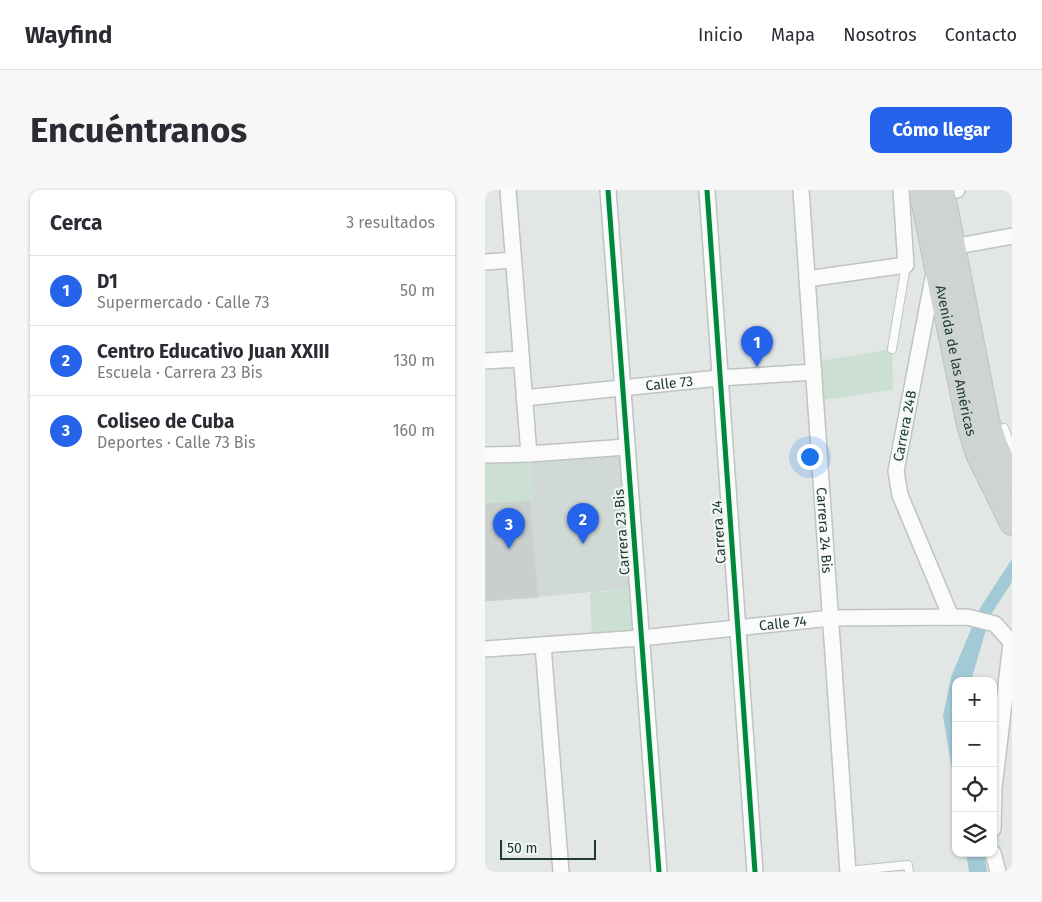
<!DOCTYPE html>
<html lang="es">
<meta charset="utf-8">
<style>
:root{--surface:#fff;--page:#f7f7f7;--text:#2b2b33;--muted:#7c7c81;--line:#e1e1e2;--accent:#2563eb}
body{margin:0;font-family:"Fira Sans",sans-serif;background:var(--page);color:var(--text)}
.controls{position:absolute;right:15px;bottom:15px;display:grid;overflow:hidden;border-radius:10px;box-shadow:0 1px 4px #0004}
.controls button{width:45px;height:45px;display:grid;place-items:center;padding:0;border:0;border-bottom:1px solid var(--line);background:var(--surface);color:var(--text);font:25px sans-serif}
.scale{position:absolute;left:15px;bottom:12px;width:96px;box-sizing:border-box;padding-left:5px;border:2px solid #213a36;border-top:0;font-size:14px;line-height:18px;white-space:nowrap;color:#213a36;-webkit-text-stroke:4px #f0f7f4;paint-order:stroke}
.you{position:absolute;left:324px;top:266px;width:18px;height:18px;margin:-12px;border:4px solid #fff;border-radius:50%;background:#1a73e8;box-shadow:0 0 0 8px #1a73e833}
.badge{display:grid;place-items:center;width:32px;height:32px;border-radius:50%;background:var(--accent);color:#fff;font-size:16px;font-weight:700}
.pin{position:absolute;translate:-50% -41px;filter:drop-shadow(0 1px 2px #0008)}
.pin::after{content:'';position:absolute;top:26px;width:18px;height:15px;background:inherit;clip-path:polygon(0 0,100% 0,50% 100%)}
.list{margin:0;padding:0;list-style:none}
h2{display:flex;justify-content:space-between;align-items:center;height:65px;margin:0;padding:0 20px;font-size:21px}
h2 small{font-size:16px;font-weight:400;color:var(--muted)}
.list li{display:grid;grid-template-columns:32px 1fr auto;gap:15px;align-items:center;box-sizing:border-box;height:70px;padding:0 20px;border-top:1px solid var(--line)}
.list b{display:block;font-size:19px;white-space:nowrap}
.list p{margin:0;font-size:16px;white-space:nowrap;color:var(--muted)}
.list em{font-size:16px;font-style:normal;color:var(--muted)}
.icon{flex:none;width:28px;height:28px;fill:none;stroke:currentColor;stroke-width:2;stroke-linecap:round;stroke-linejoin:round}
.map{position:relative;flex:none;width:527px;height:682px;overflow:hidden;border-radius:10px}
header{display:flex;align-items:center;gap:30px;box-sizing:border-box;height:70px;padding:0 25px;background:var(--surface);border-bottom:1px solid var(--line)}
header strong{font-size:24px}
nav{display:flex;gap:28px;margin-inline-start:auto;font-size:18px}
.intro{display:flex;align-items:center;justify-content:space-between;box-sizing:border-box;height:120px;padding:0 30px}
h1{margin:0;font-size:35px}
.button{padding:12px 22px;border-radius:10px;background:var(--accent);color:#fff;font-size:18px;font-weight:700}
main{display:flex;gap:30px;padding:0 30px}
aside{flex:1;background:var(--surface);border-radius:10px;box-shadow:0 1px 4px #0004}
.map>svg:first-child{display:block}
</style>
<header>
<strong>Wayfind</strong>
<nav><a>Inicio</a><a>Mapa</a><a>Nosotros</a><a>Contacto</a></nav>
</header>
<div class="intro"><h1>Encuéntranos</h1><a class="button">Cómo llegar</a></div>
<main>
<aside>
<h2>Cerca<small>3 resultados</small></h2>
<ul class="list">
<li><span class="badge">1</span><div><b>D1</b><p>Supermercado · Calle 73</p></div><em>50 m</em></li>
<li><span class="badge">2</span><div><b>Centro Educativo Juan XXIII</b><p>Escuela · Carrera 23 Bis</p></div><em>130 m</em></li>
<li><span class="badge">3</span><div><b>Coliseo de Cuba</b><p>Deportes · Calle 73 Bis</p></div><em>160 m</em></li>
</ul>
</aside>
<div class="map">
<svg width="527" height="682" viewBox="0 0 527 682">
<rect width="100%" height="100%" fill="#e2e7e5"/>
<path fill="#d0d9d6" d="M142 257 152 398 53 407 44 311 49 310 44 265Z"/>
<path fill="#cbe0d3" d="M407 159 408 200 330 211 328 172Z
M0 265H44L49 311H44L53 407 0 411Z
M152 398 156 448 107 450 105 403Z"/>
<path fill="#a2cad6" d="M527 369V392L505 426 486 491H471V603L458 526 466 487 495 418Z
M481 663H499L502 682H484Z"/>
<path fill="#c9cfcd" stroke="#cbd0ce" d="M44 311 53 407 0 411V314Z"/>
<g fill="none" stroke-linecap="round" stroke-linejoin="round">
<g stroke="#bfc4c2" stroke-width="10">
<path id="lane" d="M407 159 421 75
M519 238 527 259
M362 681 423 675 424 682"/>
</g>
<g stroke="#bfc4c2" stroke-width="18">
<g id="street">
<path d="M23 0 44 264"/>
<path d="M123 0 174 682"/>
<path d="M222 0 270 682"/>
<path id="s1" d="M316 0 363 682"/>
<path d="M471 0H472"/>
<path d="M473 56 527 46"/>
<path d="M0 72 28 70"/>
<path d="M448 88 411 281 415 305 466 427"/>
<path d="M322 89 421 75 416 0"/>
<path d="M0 171 36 169"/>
<path id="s2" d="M39 208 234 188 329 182"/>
<path d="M0 265 44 264 142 257"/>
<path d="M58 455 76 682"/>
<path id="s3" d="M0 459 156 448 346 428 482 427 510 434 527 453"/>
<path d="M508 639 509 598 526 453"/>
<path d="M508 663 513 682"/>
</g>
</g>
<g stroke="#bcc4c2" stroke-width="26">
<g id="primary">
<path id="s4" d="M436 0 484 235 493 264 527 333"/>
<path d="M457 0 502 230 510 255 527 292"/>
</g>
</g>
<use href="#lane" stroke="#fbfbfb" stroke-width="8"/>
<use href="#street" stroke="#fbfbfb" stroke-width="15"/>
<use href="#primary" stroke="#cdd4d3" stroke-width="24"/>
<g stroke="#f0f7f4" stroke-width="8">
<path id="cycleway" d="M123 0 174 682
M222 0 270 682"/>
</g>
<use href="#cycleway" stroke="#00873e" stroke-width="5"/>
</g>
<g text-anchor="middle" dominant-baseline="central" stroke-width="4" stroke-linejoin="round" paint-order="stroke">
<g font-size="14" fill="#213a36" stroke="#f0f7f4">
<text stroke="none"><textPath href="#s4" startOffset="174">Avenida de las Américas</textPath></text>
<text stroke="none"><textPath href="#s2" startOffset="146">Calle 73</textPath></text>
<text transform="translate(420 236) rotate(-79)">Carrera 24B</text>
<text stroke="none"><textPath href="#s1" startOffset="341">Carrera 24 Bis</textPath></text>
<text transform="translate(137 342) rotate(-94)">Carrera 23 Bis</text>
<text transform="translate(234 342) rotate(-94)">Carrera 24</text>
<text stroke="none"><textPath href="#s3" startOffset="299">Calle 74</textPath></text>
</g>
</g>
</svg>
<div class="controls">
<button>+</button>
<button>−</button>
<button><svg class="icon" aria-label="locate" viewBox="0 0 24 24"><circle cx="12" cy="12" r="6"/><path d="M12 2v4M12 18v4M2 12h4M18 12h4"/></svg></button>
<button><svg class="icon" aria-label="layers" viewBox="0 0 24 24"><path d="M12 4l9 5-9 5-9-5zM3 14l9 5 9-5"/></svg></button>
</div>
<div class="scale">50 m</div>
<div class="you"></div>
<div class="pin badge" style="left:272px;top:177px">1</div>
<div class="pin badge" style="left:98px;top:354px">2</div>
<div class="pin badge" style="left:24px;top:359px">3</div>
</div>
</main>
